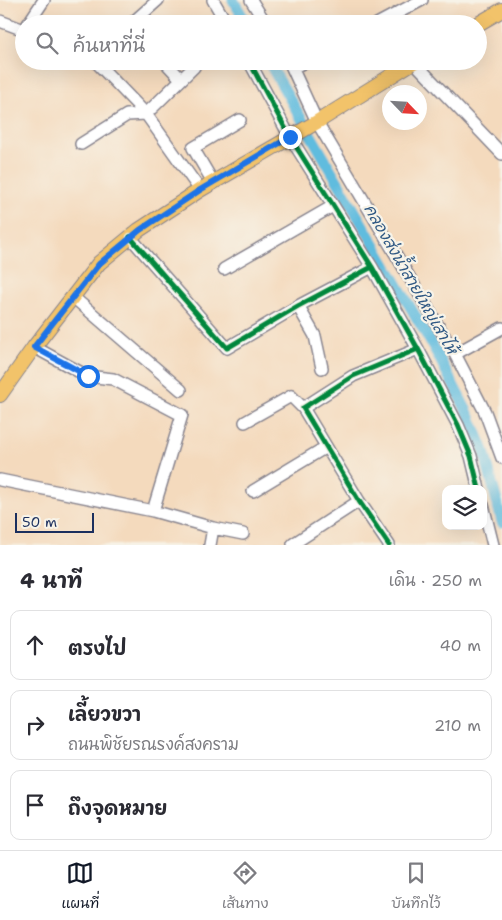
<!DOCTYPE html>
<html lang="th">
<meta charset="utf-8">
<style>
:root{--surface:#fff;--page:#f2f2f3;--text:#2b2b33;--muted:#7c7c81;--line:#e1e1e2;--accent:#111827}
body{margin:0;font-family:"Shantell Sans","Playpen Sans Thai",sans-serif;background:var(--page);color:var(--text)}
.controls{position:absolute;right:15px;bottom:15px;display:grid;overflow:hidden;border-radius:10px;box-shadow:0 5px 20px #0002}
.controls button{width:45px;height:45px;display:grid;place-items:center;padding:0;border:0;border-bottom:1px solid var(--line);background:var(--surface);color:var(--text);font:25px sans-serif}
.compass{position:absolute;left:382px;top:85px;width:45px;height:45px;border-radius:50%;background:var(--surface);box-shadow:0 5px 20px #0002;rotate:115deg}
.scale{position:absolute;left:15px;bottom:12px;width:79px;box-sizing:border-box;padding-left:5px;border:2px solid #1b2f5e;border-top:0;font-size:14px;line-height:18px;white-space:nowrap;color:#1b2f5e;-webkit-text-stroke:4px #f7f3e8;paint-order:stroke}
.stop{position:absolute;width:15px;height:15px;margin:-11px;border:4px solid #1a73e8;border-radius:50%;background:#fff}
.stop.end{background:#1a73e8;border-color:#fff;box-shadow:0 1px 5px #0008}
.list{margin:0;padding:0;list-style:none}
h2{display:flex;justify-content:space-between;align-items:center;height:65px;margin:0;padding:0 20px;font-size:21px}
h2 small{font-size:16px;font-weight:400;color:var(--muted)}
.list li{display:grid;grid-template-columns:32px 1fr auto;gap:15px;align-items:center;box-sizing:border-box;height:70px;margin:0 10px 10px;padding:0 10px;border:1px solid var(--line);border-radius:10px}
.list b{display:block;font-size:19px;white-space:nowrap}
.list p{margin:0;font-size:16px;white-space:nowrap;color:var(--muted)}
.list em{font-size:16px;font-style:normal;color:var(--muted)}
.icon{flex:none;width:28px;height:28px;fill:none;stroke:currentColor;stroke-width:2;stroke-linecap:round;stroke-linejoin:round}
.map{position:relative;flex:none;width:502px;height:545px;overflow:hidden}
.search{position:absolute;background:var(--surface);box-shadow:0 5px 20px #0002;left:15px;right:15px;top:15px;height:55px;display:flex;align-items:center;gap:12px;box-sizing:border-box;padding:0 18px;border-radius:28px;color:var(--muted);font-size:19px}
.sheet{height:305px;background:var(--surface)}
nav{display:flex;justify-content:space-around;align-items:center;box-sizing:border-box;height:70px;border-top:1px solid var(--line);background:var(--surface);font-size:14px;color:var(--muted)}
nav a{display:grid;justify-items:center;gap:2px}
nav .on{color:var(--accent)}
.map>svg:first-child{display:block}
</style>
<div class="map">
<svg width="502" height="545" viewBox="0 0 502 545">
<rect width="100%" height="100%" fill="#f7f3e8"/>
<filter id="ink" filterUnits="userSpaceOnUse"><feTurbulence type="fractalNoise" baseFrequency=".02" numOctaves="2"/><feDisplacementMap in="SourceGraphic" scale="10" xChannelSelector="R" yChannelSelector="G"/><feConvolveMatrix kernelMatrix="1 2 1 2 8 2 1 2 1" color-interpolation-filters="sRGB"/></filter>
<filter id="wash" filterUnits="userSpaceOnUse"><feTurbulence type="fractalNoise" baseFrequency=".0096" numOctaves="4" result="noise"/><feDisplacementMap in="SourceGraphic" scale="20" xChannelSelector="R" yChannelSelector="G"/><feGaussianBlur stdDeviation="1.12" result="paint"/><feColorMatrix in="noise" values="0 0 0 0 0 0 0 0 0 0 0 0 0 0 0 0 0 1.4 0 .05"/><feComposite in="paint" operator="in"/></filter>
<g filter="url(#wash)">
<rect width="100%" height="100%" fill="#f4dabd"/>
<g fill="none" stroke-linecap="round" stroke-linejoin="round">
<path stroke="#60bcde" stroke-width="11" d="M233 0 247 24
M268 61 434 348 471 419 484 451 502 522"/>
</g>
</g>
<g filter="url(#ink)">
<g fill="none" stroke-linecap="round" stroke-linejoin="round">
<g stroke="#88848e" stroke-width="14">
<path id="minor" d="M213 0 227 24
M251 0 266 24
M0 21 24 30
M28 24 44 0
M131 24 158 0
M377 24 422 0
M95 61 146 114 200 190
M164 61 181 79
M249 61 290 137 372 267 418 349 458 425 471 456 479 489
M289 61 317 122 455 354 485 412 502 458
M414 62 502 154
M293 68 306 61
M81 144 127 115 146 114 194 67
M213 182 193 148 240 120
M130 237 227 348 298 306 372 267
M224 269 333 206
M73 297 181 390
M298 306 315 336 322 368
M34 347 87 376 113 379 182 415 153 511
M455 354 502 328
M245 422 291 396 303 408
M0 480 153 511 213 528 243 534
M253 491 326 447
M483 505 493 545
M293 544 359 501
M210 545 213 528
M389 545 359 501 303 408 353 376 418 349"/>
</g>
<g stroke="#88848e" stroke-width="16">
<path id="major" d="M478 24 502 10
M0 395 34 347 99 263 139 230 200 190 317 122 415 61"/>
</g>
<use href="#minor" stroke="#fff" stroke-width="11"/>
<use href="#major" stroke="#f2c36a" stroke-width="14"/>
<g stroke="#f7f3e8" stroke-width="8">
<path id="cycleway" d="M249 61 290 137 372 267 418 349 458 425 471 456 479 489
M130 237 227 348 298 306 372 267
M389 545 359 501 303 408 353 376 418 349"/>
</g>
<use href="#cycleway" stroke="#00873e" stroke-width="5"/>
</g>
</g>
<g fill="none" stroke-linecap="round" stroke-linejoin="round" filter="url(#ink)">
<path stroke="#1a73e8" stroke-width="6" d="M88 376 34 347 99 264 140 230 200 190 290 137"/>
</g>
<g text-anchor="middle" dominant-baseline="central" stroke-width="4.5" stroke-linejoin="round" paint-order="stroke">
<g font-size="16" font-style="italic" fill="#305984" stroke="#f7f3e8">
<text transform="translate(411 279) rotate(60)">คลองส่งน้ำสายใหญ่เสาไห้</text>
</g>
</g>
</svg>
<div class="controls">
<button><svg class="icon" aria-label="layers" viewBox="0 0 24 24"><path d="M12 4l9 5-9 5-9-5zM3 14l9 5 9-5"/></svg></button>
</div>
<svg class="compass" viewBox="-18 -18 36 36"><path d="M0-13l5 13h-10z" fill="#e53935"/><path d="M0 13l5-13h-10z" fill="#7c7c81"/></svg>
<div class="scale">50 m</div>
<div class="stop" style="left:88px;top:376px"></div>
<div class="stop end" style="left:290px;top:137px"></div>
<div class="search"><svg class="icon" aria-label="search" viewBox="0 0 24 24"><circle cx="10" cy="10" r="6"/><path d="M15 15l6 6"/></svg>ค้นหาที่นี่</div>
</div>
<section class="sheet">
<h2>4 นาที<small>เดิน · 250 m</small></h2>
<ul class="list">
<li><svg class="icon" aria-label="ahead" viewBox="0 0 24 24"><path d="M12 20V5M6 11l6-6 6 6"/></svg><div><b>ตรงไป</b></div><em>40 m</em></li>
<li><svg class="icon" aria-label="right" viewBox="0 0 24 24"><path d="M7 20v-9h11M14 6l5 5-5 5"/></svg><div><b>เลี้ยวขวา</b><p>ถนนพิชัยรณรงค์สงคราม</p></div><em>210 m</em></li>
<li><svg class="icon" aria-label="arrive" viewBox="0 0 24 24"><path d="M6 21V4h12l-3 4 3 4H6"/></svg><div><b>ถึงจุดหมาย</b></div></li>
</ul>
</section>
<nav>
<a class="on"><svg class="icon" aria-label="map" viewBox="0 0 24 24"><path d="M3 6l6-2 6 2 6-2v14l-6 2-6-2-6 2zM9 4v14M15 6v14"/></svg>แผนที่</a>
<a><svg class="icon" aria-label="directions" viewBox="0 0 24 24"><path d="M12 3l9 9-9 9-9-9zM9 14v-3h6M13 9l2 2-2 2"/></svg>เส้นทาง</a>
<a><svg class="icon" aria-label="saved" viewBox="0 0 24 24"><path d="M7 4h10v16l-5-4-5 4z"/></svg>บันทึกไว้</a>
</nav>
